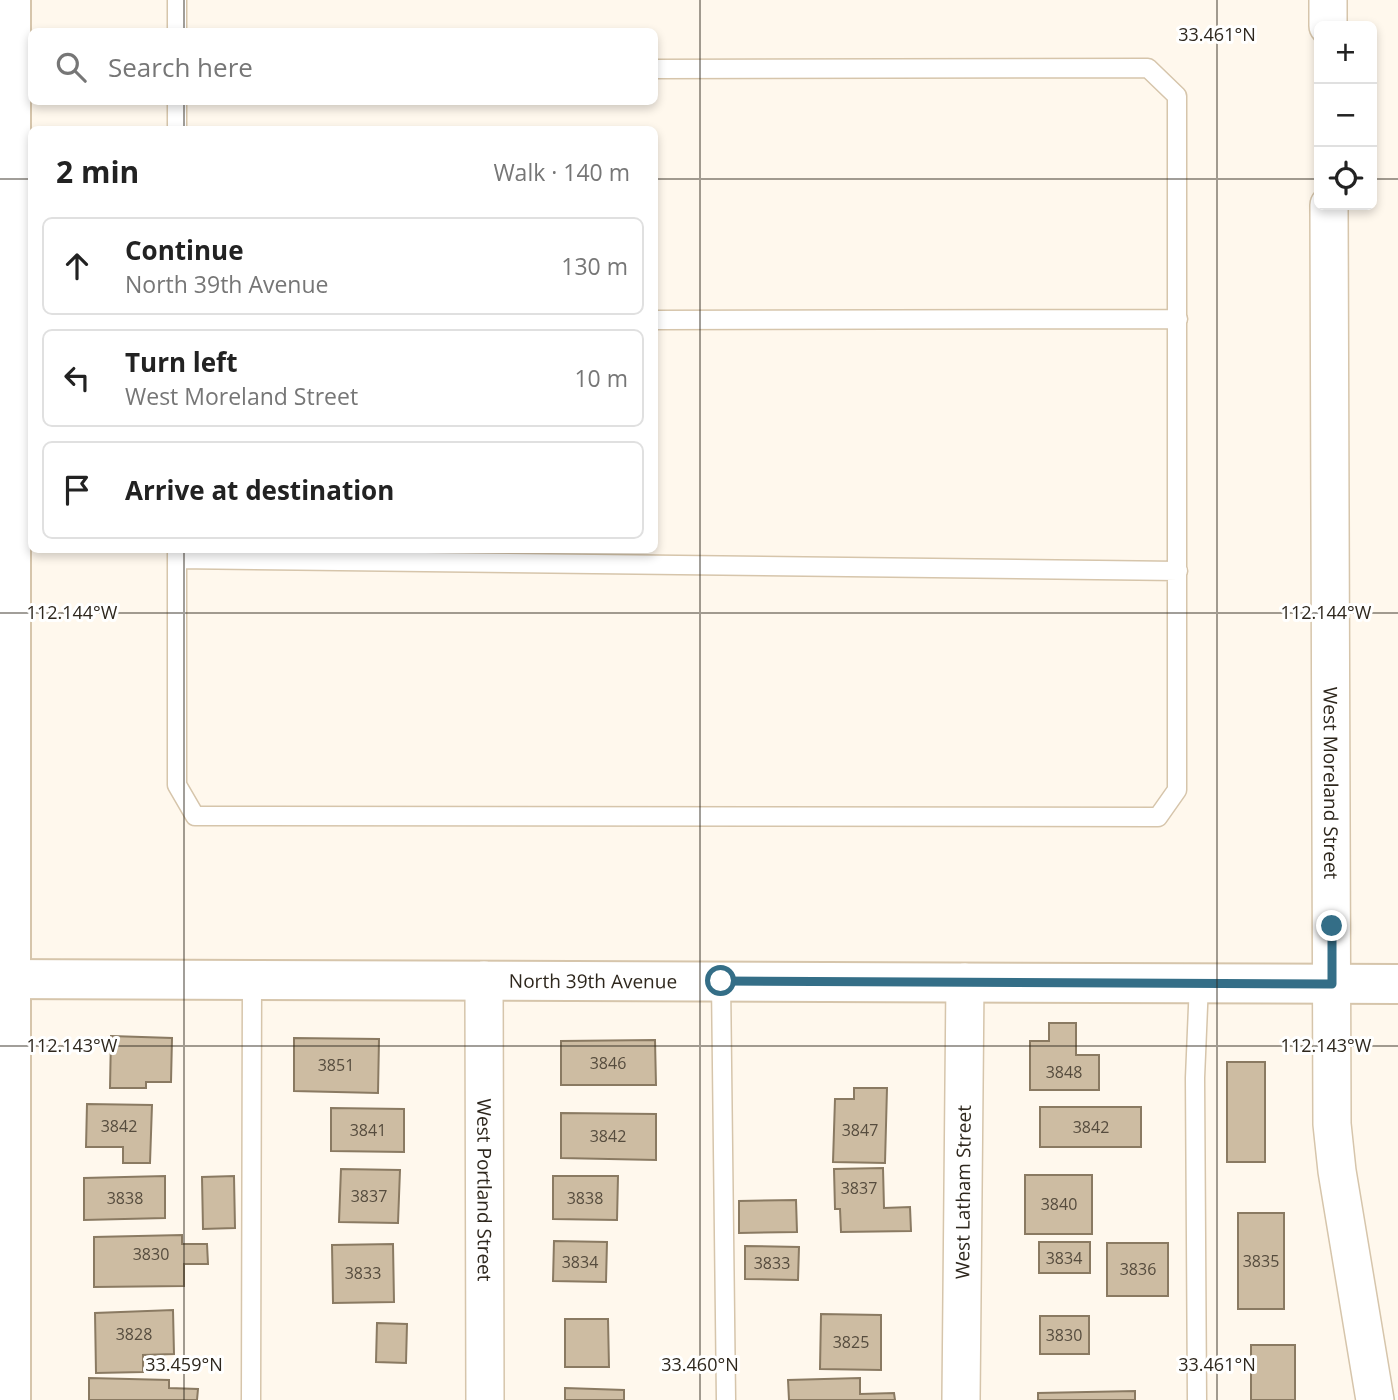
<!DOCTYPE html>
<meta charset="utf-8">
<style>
:root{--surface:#fff;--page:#f6f6f6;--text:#222;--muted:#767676;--line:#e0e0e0}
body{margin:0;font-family:"Open Sans",sans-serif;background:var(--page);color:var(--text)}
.controls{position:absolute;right:21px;top:21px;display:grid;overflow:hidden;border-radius:10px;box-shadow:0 4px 10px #0003}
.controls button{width:63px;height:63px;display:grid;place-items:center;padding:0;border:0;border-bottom:2px solid var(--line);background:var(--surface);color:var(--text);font:35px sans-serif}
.stop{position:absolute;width:21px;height:21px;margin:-16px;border:5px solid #346e87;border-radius:50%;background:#fff}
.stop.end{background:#346e87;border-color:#fff;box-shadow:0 2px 7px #0008}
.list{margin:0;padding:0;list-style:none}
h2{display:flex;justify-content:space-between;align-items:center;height:91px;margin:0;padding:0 28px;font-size:30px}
h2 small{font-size:23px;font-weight:400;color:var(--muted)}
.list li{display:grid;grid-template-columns:46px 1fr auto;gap:21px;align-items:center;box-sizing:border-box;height:98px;margin:0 14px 14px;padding:0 14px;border:2px solid var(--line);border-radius:10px}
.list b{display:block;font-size:26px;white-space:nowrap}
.list p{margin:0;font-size:23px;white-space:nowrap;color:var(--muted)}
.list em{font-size:23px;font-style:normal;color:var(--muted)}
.icon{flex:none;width:38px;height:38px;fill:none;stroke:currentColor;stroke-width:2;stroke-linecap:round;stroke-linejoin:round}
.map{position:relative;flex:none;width:1398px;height:1400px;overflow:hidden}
.search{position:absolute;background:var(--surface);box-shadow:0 4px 10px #0003;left:28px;top:28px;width:630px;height:77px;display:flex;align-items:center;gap:18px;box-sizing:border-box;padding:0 24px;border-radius:10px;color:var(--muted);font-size:26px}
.panel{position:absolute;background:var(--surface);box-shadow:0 4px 10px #0003;left:28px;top:126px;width:630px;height:427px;border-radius:10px}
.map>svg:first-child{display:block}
</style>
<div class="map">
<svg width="1398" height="1400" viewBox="0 0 1398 1400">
<rect width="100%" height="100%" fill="#fff8ed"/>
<path fill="#cdbca2" stroke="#8a7a62" stroke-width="2" d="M1049 1023H1076V1055H1099V1090H1030V1041H1049Z
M111 1036 172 1038 171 1082H146V1088H110Z
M294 1038 379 1039 378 1093 294 1091Z
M655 1040 656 1085H561V1041Z
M1227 1062H1265V1162H1227Z
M854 1088H887L885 1163 833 1162 835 1099H854Z
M87 1104 152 1105 150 1163H123V1147H86Z
M1040 1107H1141V1147H1040Z
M331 1108 404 1109V1152L331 1151Z
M561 1113 656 1114V1160L561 1158Z
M883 1168 884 1208 910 1207 911 1231 841 1232 840 1209H835L834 1169Z
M341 1169 400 1170 398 1223 339 1222Z
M1025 1175H1092V1234H1025Z
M165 1176V1218L84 1220V1178Z
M234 1176 235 1228 203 1229 202 1177Z
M553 1176H618L617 1220 553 1219Z
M796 1200 797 1232 739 1233V1201Z
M1238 1213H1284V1309H1238Z
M182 1235V1244H207L208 1264H184V1286L94 1287V1237Z
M554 1241 607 1242 606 1282 553 1281Z
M1039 1242H1090V1273H1039Z
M1107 1243H1168V1296H1107Z
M393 1244 394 1302 333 1303 332 1245Z
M745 1246 799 1247 798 1280 745 1279Z
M173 1310 174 1354 143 1355V1372L96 1373 95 1313Z
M821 1314 881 1315V1370L820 1369Z
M1040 1316H1089V1354H1040Z
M565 1319H608L609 1367H565Z
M377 1323 407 1324 406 1363 376 1362Z
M1251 1345H1295V1400H1251Z
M89 1378 169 1380V1388L198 1389 197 1400H89Z
M860 1378V1394L894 1393 895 1400H789L788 1380Z
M565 1388 624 1390V1400H565Z
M1135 1391V1400H1038V1393Z"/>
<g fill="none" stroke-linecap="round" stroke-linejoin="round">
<g stroke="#d6c5ab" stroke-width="21">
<path id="service" d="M177 0V32
M177 102V130
M654 320 1178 319
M177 550V785L195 816 1158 817 1177 790V96L1148 68 654 69
M177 559 1178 571
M721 981 726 1400
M251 1400 252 979
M1197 1400 1195 1078 1199 983"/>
</g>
<g stroke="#d6c5ab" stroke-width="40">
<g id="minor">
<path d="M1328 0V26"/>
<path id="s1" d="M1329 205 1332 1124 1337 1171 1375 1400"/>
<path id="s2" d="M484 980 485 1400"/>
<path id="s3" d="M961 1400 965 982"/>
</g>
</g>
<g stroke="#d6c5ab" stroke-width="42">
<g id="tertiary">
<path d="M11 0V1400"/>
<path id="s4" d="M0 979 1398 984"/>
</g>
</g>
<use href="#service" stroke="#fff" stroke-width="18"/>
<use href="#minor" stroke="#fff" stroke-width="37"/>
<use href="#tertiary" stroke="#fff" stroke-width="38"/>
</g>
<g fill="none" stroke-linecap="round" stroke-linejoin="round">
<path stroke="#346e87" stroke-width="9" d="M721 981 1332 984V926"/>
</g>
<path fill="none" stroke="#2e271d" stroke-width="2" stroke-opacity="0.45" d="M184 0V32M700 0V1400M1217 0V1400M184 102V130M0 179H32M654 179H1319M1372 179H1398M184 550V1400M0 613H1398M0 1046H1398"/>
<g text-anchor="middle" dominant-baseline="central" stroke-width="6" stroke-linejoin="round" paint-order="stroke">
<g font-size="16" fill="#564c3e">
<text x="608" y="1063">3846</text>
<text x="336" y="1065">3851</text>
<text x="1064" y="1072">3848</text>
<text x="119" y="1126">3842</text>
<text x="1091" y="1127">3842</text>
<text x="368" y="1130">3841</text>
<text x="860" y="1130">3847</text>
<text x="608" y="1136">3842</text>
<text x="859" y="1188">3837</text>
<text x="369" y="1196">3837</text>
<text x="125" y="1198">3838</text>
<text x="585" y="1198">3838</text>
<text x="1059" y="1204">3840</text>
<text x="151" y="1254">3830</text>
<text x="1064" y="1258">3834</text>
<text x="1261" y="1261">3835</text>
<text x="580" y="1262">3834</text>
<text x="772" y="1263">3833</text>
<text x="1138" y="1269">3836</text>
<text x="363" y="1273">3833</text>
<text x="134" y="1334">3828</text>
<text x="1064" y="1335">3830</text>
<text x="851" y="1342">3825</text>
</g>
<g font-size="19" fill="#2e271d" stroke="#fff">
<text stroke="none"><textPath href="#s1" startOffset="578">West Moreland Street</textPath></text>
<text stroke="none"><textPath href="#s4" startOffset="593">North 39th Avenue</textPath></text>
<text stroke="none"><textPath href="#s2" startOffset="210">West Portland Street</textPath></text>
<text stroke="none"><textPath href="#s3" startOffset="208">West Latham Street</textPath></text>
</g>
</g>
<g font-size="18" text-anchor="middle" fill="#2e271d" stroke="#fff" stroke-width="6" stroke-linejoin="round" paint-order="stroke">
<text x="1217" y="41">33.461°N</text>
<text x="1326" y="619">112.144°W</text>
<text x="72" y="619">112.144°W</text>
<text x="1326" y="1052">112.143°W</text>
<text x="72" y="1052">112.143°W</text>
<text x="184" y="1371">33.459°N</text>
<text x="700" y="1371">33.460°N</text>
<text x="1217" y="1371">33.461°N</text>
</g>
</svg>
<div class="controls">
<button>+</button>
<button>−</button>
<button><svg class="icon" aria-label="locate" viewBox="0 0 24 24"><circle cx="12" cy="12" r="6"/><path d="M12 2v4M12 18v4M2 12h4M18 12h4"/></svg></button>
</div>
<div class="stop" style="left:721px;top:981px"></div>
<div class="stop end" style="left:1332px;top:926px"></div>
<div class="search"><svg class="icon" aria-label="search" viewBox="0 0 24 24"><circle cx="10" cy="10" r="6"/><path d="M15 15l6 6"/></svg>Search here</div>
<section class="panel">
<h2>2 min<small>Walk · 140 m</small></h2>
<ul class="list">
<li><svg class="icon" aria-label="ahead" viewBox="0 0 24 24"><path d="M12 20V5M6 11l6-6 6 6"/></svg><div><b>Continue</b><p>North 39th Avenue</p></div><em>130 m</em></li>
<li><svg class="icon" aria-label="left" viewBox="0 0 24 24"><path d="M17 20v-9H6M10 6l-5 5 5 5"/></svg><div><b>Turn left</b><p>West Moreland Street</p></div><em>10 m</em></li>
<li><svg class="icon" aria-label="arrive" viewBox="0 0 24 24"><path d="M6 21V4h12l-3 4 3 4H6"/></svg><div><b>Arrive at destination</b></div></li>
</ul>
</section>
</div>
